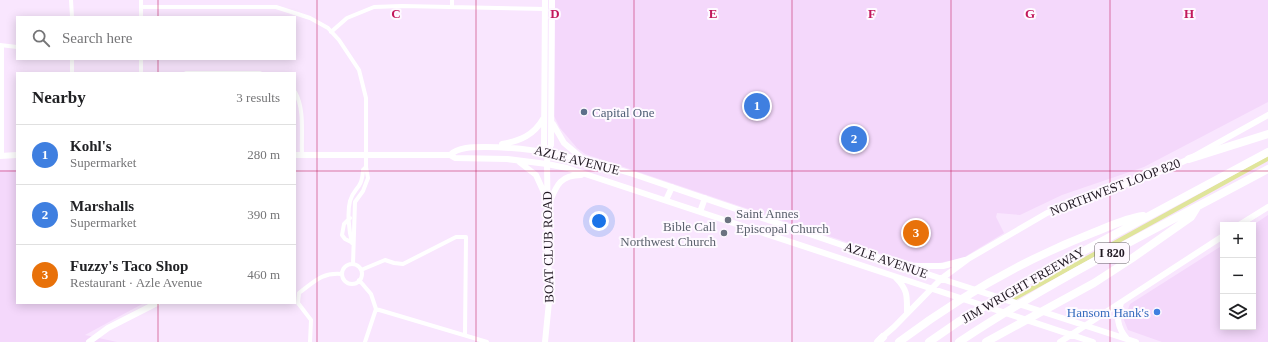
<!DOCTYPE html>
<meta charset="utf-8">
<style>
:root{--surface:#fff;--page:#f6f6f6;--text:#202124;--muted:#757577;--line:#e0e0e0;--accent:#2563eb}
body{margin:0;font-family:Georgia,serif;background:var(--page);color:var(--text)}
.controls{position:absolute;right:12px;bottom:12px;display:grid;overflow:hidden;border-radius:0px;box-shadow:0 2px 10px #0003}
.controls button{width:36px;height:36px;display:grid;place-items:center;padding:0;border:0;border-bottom:1px solid var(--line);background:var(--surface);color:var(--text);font:20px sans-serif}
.you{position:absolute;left:599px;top:221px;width:14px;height:14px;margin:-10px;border:3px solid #fff;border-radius:50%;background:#1a73e8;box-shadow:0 0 0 6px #1a73e833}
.badge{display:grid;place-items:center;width:26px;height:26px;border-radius:50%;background:var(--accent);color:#fff;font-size:13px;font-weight:700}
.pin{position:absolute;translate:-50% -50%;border:2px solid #fff;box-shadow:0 1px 4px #0006}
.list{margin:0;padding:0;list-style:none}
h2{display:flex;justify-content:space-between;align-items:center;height:52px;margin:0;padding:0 16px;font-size:17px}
h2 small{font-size:13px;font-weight:400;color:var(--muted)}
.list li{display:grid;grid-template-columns:26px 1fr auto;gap:12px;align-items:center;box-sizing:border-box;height:60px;padding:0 16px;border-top:1px solid var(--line)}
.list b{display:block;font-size:15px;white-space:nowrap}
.list p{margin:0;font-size:13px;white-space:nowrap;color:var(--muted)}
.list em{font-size:13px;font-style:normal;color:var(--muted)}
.icon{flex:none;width:22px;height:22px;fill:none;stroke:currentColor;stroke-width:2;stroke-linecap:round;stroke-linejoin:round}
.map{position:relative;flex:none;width:1268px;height:342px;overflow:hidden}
.search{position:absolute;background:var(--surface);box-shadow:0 2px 10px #0003;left:16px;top:16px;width:280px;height:44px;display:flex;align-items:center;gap:10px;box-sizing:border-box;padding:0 14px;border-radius:0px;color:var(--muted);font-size:15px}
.panel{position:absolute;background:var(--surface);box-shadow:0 2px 10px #0003;left:16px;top:72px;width:280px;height:232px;border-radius:0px}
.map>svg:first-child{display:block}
</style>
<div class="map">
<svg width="1268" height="342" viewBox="0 0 1268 342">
<rect width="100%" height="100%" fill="#f9e6fe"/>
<path fill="#f4d8fb" d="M555 0H1268V102L1144 167 1062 195 1020 215 997 213 996 217 1004 233 963 258 939 263H919L897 259 585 154 577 148 560 128 554 116Z
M0 170H17V303H144L85 335 117 342H0Z
M1268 215V342H1162L1128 330 1124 320 1130 304 1223 245V327H1253V225Z"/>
<path fill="#e0e59b" d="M1268 156V161L1016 300 1010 298Z"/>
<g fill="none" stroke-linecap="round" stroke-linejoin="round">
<path stroke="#fff" stroke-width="4" d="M71 0 72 17
M141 7H276L310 18 328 28 339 40 359 70 366 98V167L368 178 363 191 355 202 353 264
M452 7V0
M141 17V0
M331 32 347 18 374 7 402 6 545 9
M0 45 17 47
M72 59V73
M141 73V59
M186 73H260
M295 92C305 109 301 135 302 155
M2 156V46
M350 218 344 224 342 235 345 239 353 243
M352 243C349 231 347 213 350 201 354 187 362 190 363 170L366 167
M342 274a10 10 0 1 1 20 0a10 10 0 1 1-20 0Z
M361 270 385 260 394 263 403 264 456 237H466L465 335
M359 280 371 294 376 309 487 342
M310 342 311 320 298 303 299 293C314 282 322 272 342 274
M365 342 376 309"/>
<path stroke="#fff" stroke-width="6" d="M545 0 544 146 548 151
M553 124 564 143 583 159
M502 144C520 141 534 135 543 119
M295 155H450L455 158 507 159 547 164 567 168 1093 342
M450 155C458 147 473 147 485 147 536 147 584 159 633 174L951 282 1136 342
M0 156 17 155
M518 161 536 175 546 197
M666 200 672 187
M549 204C556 187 559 175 581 175
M700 212 705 198
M1239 225 1268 207
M911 266H943L965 260
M896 278C908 290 907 296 907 313
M1121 303C1116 317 1117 327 1127 339
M880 339 894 327 941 279 968 259 1047 213 1162 171 1189 159 1268 115
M89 342 108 328 157 303
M545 342 549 302 547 164 548 151 551 145 552 0
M1060 342 1223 236"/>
<path stroke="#fff" stroke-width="8" d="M1189 159 1268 134
M878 342 883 337
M899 342C959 297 1025 259 1095 232 1110 226 1127 218 1143 216
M929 342 958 322 1026 282 1268 152
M959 342C1057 277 1164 225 1268 169
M986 342 1094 283 1131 259 1191 217 1196 209"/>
</g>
<path fill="none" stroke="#c2185b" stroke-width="1" stroke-opacity="0.55" d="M158 0V17M317 0V342M476 0V342M634 0V342M792 0V342M951 0V342M1110 0V342M158 59V73M0 171H17M295 171H1268M158 303V342"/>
<circle fill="#5c6f8a" stroke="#fef9ff" stroke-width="1.5" cx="584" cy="112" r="4"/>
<g fill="#6b7280" stroke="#fef9ff" stroke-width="1.5">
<circle cx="728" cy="220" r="4"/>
<circle cx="724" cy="233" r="4"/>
</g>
<circle fill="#3f7fe0" stroke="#fef9ff" stroke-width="1.5" cx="1157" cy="312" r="4"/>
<g text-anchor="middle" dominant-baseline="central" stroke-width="4" stroke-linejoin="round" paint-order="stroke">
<rect fill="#fef9ff" stroke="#635c64" stroke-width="1" x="1095" y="243" width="34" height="20" rx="3"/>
<g font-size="12" font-weight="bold" fill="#201822">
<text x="1112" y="253">I 820</text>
</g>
<g font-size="13" fill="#4e5e75" stroke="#fef9ff" text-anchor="start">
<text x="592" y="112">Capital One</text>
</g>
<g font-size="13" fill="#201822" stroke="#fef9ff">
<text transform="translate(577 160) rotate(14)">AZLE AVENUE</text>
<text transform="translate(1115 187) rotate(-21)">NORTHWEST LOOP 820</text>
<text transform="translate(548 247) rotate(-91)">BOAT CLUB ROAD</text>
<text transform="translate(886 260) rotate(19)">AZLE AVENUE</text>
<text transform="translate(1023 285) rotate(-30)">JIM WRIGHT FREEWAY</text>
</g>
<g font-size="13" fill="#5b616d" stroke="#fef9ff" text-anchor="start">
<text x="736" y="213">Saint Annes<tspan x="736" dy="15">Episcopal Church</tspan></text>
<text x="716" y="226" text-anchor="end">Bible Call<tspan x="716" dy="15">Northwest Church</tspan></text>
</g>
<g font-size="13" fill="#366cbe" stroke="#fef9ff" text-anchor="end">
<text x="1149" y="312">Hansom Hank's</text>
</g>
</g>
<g font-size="13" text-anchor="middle" font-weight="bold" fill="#c2185b" stroke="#fef9ff" stroke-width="4" stroke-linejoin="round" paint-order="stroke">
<text x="396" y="18">C</text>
<text x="555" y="18">D</text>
<text x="713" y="18">E</text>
<text x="872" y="18">F</text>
<text x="1030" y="18">G</text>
<text x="1189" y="18">H</text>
</g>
</svg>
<div class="controls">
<button>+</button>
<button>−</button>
<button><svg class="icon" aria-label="layers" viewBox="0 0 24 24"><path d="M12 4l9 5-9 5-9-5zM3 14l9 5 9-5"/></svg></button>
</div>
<div class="you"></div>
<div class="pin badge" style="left:757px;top:106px;background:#3f7fe0">1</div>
<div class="pin badge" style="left:854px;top:139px;background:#3f7fe0">2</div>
<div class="pin badge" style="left:916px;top:233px;background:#e8710a">3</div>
<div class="search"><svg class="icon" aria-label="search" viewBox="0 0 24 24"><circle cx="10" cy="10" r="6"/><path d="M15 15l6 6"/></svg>Search here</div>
<section class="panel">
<h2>Nearby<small>3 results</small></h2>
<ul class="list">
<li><span class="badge" style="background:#3f7fe0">1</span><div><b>Kohl's</b><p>Supermarket</p></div><em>280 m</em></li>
<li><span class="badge" style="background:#3f7fe0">2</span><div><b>Marshalls</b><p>Supermarket</p></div><em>390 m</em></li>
<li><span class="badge" style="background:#e8710a">3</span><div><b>Fuzzy's Taco Shop</b><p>Restaurant · Azle Avenue</p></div><em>460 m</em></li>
</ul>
</section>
</div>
